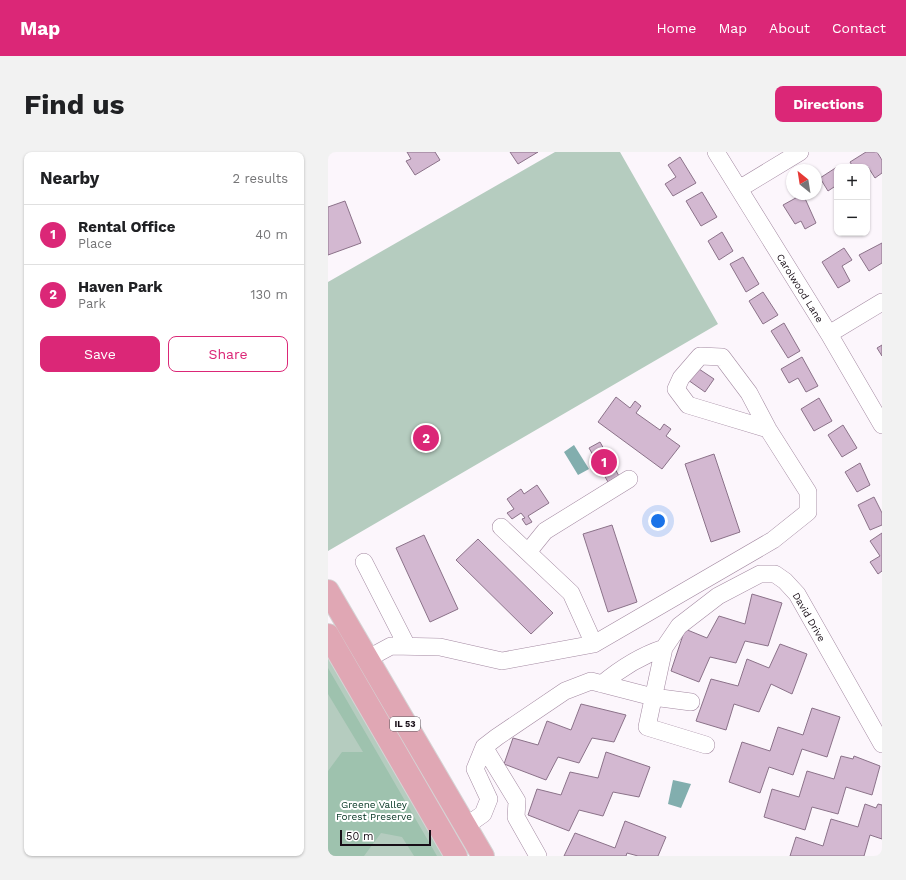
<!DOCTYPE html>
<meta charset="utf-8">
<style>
:root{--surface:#fff;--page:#f2f2f2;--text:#202124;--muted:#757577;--line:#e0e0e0;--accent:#db2777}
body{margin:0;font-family:"Work Sans",sans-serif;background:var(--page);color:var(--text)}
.controls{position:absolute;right:12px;top:12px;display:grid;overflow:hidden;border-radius:8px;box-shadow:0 1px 3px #0004}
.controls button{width:36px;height:36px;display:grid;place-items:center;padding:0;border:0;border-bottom:1px solid var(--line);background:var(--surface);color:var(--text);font:20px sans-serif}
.compass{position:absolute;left:458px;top:12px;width:36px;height:36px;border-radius:50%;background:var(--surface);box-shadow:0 1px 3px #0004;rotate:330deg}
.scale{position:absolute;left:12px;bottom:10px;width:91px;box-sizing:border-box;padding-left:4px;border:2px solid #180e17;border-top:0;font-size:11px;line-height:14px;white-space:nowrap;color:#180e17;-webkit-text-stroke:3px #fff;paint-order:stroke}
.you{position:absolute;left:330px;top:369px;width:14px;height:14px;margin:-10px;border:3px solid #fff;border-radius:50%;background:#1a73e8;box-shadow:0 0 0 6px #1a73e833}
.badge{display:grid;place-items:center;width:26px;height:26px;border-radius:50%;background:var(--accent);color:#fff;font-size:13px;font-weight:700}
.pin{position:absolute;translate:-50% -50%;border:2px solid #fff;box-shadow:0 1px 4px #0006}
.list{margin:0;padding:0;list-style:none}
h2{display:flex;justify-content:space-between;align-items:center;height:52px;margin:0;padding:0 16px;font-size:17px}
h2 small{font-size:13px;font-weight:400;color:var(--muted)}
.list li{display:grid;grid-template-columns:26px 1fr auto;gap:12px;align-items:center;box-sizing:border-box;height:60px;padding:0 16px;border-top:1px solid var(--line)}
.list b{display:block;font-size:15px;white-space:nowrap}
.list p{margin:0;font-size:13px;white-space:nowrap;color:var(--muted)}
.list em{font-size:13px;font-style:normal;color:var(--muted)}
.actions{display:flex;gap:8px;padding:12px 16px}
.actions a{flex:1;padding:9px 0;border:1px solid var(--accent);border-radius:8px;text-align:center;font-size:14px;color:var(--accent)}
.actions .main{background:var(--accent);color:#fff}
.map{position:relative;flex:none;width:554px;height:704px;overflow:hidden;border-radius:8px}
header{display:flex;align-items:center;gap:24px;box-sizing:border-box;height:56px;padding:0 20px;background:var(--accent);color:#fff}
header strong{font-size:19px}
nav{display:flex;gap:22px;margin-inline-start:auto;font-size:14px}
.intro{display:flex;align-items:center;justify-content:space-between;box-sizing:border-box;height:96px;padding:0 24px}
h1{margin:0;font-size:28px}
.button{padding:10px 18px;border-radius:8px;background:var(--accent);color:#fff;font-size:14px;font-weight:700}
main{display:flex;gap:24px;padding:0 24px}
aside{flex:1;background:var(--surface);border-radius:8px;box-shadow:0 1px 3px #0004}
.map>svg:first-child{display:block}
</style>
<header>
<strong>Map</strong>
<nav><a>Home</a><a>Map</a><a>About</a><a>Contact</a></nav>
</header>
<div class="intro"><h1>Find us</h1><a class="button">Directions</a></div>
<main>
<aside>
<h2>Nearby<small>2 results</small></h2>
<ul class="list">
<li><span class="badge">1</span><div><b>Rental Office</b><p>Place</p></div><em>40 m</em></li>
<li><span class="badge">2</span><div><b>Haven Park</b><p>Park</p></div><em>130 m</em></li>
</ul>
<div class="actions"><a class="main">Save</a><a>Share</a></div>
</aside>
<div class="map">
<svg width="554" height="704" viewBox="0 0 554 704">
<rect width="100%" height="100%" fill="#fcf6fc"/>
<path fill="#b5ccbf" d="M227 0H292L390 172 0 399V130Z
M0 489 124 704H0Z"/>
<path fill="#9ec2ae" d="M0 516 109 704H86L74 685 53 681 36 704H0V619L14 600H35L0 542Z"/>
<path fill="#82aeae" d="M246 293 261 317 250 323 236 300Z
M345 628 363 632 353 656 340 652Z"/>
<path fill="#d3b8d1" stroke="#8b7289" d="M79 0H107L112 8 87 23 78 9 83 7Z
M182 0H210L190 12Z
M538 0H549L554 8V21L547 26 540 15H525L522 10Z
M352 5 368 31 345 44 337 32 348 25 340 13Z
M509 15V33L500 39 492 26Z
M374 40 389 65 373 74 358 49Z
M475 42 488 71 477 77 473 69 467 72 455 53Z
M17 49 33 91 0 103V55Z
M394 80 405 99 391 108 380 89Z
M554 91V111L541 119 531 103Z
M516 96 524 108 514 114 522 129 510 136 494 110Z
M415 105 431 132 418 140 402 112Z
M435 140 450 163 435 172 421 149Z
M456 171 472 199 460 206 443 179Z
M554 193V204L549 196Z
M474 205 490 234 478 240 470 226 461 231 453 217Z
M368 215 386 227 377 240 360 228Z
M288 245 302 256 307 249 313 254 308 261 332 278 336 272 343 277 338 284 352 294 334 317 270 270Z
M491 246 504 269 486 279 473 257Z
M515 273 529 296 514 305 500 283Z
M272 290 291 324 280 330 261 296Z
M386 302 412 380 383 390 357 312Z
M532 311 542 333 529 340 517 320Z
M209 333 221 351 200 364 204 370 198 373 194 367 197 366 193 361 184 367 179 361 186 357 179 347 193 337 196 342Z
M546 345 554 361V373L542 378 530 353Z
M284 373 309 450 280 460 255 382Z
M554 381V419L550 422 542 410 552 404 542 389Z
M96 383 130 457 102 470 68 396Z
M150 387 225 461 203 482 128 408Z
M424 442 454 451 440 494 417 489 408 511 382 505 371 530 343 519 357 477 379 486 391 464 417 472Z
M452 492 479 502 464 542 443 532 431 560 406 552 398 578 368 569 383 527 410 534 419 507 441 516Z
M253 552 298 563 286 590 264 586 251 611 230 605 218 628 176 612 185 586 210 593 219 569 243 578Z
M484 556 512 565 499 605 474 597 465 623 441 615 432 641 401 630 414 590 442 599 450 575 475 583Z
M278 600 322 615 311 645 285 640 275 664 251 658 241 679 200 663 209 637 233 643 242 620 270 626Z
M513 604 525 607 526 604 552 614 544 643 518 635 510 662 484 655 477 678 436 665 444 637 471 645 479 619 506 627Z
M537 652 548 656 550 652 554 653V687L542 683 536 704H462L468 685 495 694 503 667 530 675Z
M297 669 338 685 330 704H310L299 701 298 704H236L247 681 287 696Z"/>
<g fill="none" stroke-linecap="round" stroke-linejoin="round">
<g stroke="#a48aa2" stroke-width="18">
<path id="minor" d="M388 0 501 182 554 273
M411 37 472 0
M501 182 554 150
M173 375 243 441 266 492
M200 400 217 379 301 327
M36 410 79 494
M39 507 63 494 112 495 174 509 266 492 445 388 480 360V340L440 277 421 241 394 205 372 204 353 226 348 237 360 253 440 277
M274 532C293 516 312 504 336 496
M378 593 319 575 336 496 351 474 390 444 432 422H447L457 429 469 442 554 592
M156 595 189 649 188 665 210 704
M138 674 155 662 161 647 147 617 156 595 169 585 237 539 263 529 325 545 363 550"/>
</g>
<g stroke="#d5d4d5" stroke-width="24">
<path id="major" d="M0 439 155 704
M0 483 128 704"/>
</g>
<use href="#minor" stroke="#fff" stroke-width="17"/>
<use href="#major" stroke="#e0a7b4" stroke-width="22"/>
</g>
<g text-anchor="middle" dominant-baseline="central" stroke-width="4" stroke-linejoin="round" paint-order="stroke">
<rect fill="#fff" stroke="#5d565d" stroke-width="1" x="62" y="565" width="30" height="14" rx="3"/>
<g font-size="9" font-weight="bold" fill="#180e17">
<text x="77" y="572">IL 53</text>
</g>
<g font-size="10" fill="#180e17" stroke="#fff">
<text transform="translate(472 136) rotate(58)">Carolwood Lane</text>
<text transform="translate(481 465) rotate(60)">David Drive</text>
</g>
<g font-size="10" fill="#01321f" stroke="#fff">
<text x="46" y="652">Greene Valley<tspan x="46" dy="12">Forest Preserve</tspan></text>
</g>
</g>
</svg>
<div class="controls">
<button>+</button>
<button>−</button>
</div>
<svg class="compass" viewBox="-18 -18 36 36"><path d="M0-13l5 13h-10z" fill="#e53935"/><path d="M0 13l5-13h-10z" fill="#757577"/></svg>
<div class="scale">50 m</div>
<div class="you"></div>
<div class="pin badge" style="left:276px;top:310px">1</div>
<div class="pin badge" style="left:98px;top:286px">2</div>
</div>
</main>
